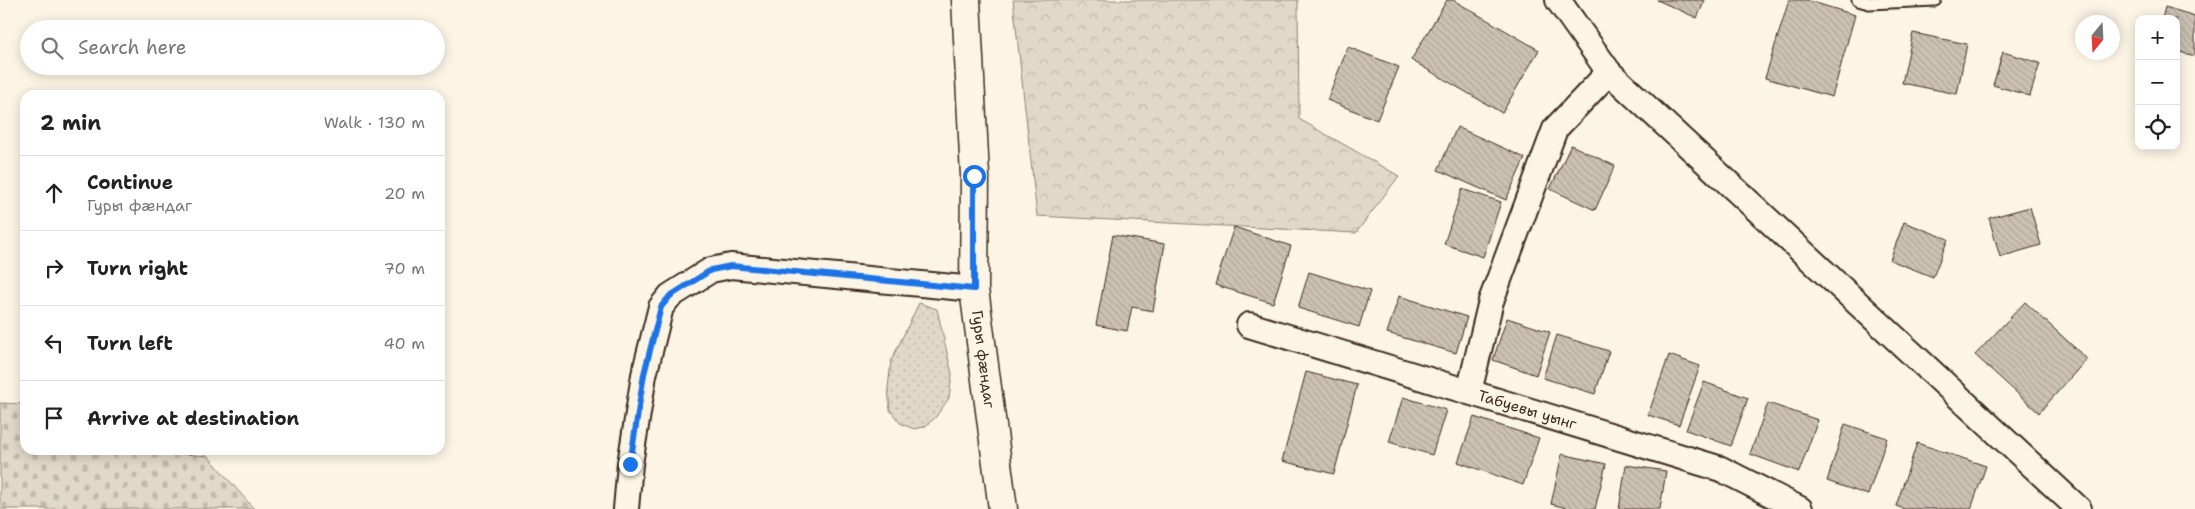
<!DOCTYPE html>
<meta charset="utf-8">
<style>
:root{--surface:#fff;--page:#f6f6f6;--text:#222;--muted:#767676;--line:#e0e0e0}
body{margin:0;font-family:"Shantell Sans",sans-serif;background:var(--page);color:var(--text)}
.controls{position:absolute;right:15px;top:15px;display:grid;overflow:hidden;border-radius:10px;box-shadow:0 2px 12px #0003}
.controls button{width:45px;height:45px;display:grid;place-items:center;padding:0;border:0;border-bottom:1px solid var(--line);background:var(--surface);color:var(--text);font:25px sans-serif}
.compass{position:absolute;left:2075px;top:15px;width:45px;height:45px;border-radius:50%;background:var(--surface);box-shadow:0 2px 12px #0003;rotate:198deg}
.stop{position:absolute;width:15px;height:15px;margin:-11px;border:4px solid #1a73e8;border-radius:50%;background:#fff}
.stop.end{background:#1a73e8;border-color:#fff;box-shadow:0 1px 5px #0008}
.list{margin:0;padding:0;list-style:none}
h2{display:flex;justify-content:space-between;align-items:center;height:65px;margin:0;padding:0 20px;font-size:21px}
h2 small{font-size:16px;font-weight:400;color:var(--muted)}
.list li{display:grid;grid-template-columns:32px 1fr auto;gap:15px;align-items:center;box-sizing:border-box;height:75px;padding:0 20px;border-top:1px solid var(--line)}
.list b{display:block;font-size:19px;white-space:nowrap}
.list p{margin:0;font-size:16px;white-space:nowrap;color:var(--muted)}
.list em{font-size:16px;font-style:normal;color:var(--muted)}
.icon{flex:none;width:28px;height:28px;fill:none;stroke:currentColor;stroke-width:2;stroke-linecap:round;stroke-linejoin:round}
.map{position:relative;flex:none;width:2195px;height:509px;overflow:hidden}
.search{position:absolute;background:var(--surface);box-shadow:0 2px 12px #0003;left:20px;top:20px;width:425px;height:55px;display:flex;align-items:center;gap:12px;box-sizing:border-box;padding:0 18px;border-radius:28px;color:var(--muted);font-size:19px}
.panel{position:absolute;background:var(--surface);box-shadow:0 2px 12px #0003;left:20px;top:90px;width:425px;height:365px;border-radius:15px}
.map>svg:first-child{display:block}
</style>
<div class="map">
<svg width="2195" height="509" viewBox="0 0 2195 509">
<defs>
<pattern id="grass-dots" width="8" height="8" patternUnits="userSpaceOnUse" patternTransform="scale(1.25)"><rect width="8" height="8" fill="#e0d8c8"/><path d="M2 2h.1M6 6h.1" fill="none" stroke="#c1baab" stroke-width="1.8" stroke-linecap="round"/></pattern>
<pattern id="forest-crowns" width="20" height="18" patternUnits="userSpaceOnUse" patternTransform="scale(1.25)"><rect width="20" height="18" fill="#e0d8c8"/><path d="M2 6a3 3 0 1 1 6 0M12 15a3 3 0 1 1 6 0" fill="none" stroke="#c1baab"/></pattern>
<pattern id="cemetery-stones" width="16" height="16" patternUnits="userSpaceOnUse" patternTransform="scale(1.25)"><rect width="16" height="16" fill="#e0d8c8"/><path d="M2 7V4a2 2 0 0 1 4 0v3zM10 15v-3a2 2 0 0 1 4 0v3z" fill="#c1baab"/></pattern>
<pattern id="building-back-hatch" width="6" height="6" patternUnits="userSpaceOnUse" patternTransform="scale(1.25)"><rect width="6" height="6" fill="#ccc2b3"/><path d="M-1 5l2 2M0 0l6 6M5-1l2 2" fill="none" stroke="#b0a79a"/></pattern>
</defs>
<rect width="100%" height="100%" fill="#fcf5e5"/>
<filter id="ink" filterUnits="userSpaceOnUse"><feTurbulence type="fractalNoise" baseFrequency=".02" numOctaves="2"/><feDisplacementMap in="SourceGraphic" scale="10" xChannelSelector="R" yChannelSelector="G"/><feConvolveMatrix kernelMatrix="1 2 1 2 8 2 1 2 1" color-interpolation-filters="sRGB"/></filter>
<g filter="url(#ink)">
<path fill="url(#grass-dots)" stroke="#8e8173" d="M919 303 937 309 952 374 949 398 935 418 924 427 914 429 900 423 890 410 888 388 891 361Z"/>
<path fill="url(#forest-crowns)" stroke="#8e8173" d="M1013 0H1298L1299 119 1399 176 1356 233 1037 216Z"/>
<path fill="url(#cemetery-stones)" stroke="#8e8173" d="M0 403 25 404V450H136L208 456 254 509H0Z"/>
<path fill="url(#building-back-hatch)" stroke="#3b2a1e" d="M1447 0H1453L1539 50 1502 113 1411 60Z
M1657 0H1705L1697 18Z
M1789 0H1806L1855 15 1832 97 1765 78Z
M2165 7 2195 16V56L2176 51V19H2162Z
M1913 33 1967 44 1957 94 1902 83Z
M1348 47 1399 67 1377 120 1327 100Z
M2003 52 2040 63 2030 96 1993 85Z
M1457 127 1525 158 1506 200 1438 170Z
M1571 145 1615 166 1595 210 1550 189Z
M1462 189 1501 202 1483 257 1444 244Z
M2030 207 2041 245 2000 257 1989 218Z
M1904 222 1948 239 1933 277 1890 260Z
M1234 227 1291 246 1273 303 1215 285Z
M1113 235 1165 244 1153 311 1132 307 1127 331 1096 325Z
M1309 272 1370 291 1359 327 1298 308Z
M1399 296 1467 317 1456 353 1387 333Z
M2025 302 2087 359 2039 413 1975 355Z
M1507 318 1550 332 1536 375 1493 360Z
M1557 335 1609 351 1595 394 1543 378Z
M1669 355 1700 366 1679 425 1648 415Z
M1306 372 1357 385 1334 474 1282 461Z
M1704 382 1748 398 1731 446 1686 430Z
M1403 397 1446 410 1432 455 1389 442Z
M1768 403 1818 420 1799 472 1750 454Z
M1474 417 1539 438 1523 485 1458 462Z
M1845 424 1887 438 1868 495 1827 481Z
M1917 443 1986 466 1971 509H1904L1896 506Z
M1562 454 1606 464 1595 509H1571L1551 504Z
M1626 465 1666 471 1660 509H1619Z"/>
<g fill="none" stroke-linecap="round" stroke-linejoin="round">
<g stroke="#3b2a1e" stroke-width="15">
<path id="service" d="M1858 0 1869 3 1935 0"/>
</g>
<g stroke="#3b2a1e" stroke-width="28">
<g id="minor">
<path d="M1558 0 1609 72 2079 509"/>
<path id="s1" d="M1249 325 1721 469 1800 509"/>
<path d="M1469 392 1491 301 1555 129 1609 72"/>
<path d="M626 509 630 464 644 375 661 307 670 296 711 270 731 266 974 289"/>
</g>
</g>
<g stroke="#3b2a1e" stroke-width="31">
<g id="secondary">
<path id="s2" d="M966 0 975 176 974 289 1003 509"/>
</g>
</g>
<use href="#service" stroke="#fcf5e5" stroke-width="11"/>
<use href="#minor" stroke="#fcf5e5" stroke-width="24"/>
<use href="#secondary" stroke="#fcf5e5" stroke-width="28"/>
</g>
</g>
<g fill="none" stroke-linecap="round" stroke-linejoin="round" filter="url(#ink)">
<path stroke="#1a73e8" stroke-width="6" d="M630 464 644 374 661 307 670 296 711 270 731 266 974 289V176"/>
</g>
<g text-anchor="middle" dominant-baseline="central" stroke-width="5" stroke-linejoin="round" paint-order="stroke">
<g font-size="15" fill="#3b2a1e" stroke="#fcf5e5">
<text stroke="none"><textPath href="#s2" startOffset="360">Гуры фӕндаг</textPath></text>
<text stroke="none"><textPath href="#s1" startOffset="291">Табуевы уынг</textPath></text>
</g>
</g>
</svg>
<div class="controls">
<button>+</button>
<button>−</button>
<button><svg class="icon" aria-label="locate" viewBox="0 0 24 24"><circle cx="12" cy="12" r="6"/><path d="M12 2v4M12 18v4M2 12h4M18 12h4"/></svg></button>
</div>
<svg class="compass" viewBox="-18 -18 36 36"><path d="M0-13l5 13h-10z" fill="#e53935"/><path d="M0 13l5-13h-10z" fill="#767676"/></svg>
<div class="stop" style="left:974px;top:176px"></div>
<div class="stop end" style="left:630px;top:464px"></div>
<div class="search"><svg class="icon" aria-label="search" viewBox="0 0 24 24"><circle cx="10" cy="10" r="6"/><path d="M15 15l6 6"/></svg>Search here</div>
<section class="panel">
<h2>2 min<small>Walk · 130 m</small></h2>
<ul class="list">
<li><svg class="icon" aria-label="ahead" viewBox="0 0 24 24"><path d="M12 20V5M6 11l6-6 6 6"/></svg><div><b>Continue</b><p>Гуры фӕндаг</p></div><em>20 m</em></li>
<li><svg class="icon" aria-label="right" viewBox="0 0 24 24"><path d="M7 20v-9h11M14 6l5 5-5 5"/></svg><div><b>Turn right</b></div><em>70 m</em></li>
<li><svg class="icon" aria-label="left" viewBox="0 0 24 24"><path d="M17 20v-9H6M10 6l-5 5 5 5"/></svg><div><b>Turn left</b></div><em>40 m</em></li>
<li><svg class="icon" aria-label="arrive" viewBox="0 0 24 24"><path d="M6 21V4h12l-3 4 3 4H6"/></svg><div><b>Arrive at destination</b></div></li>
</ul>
</section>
</div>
